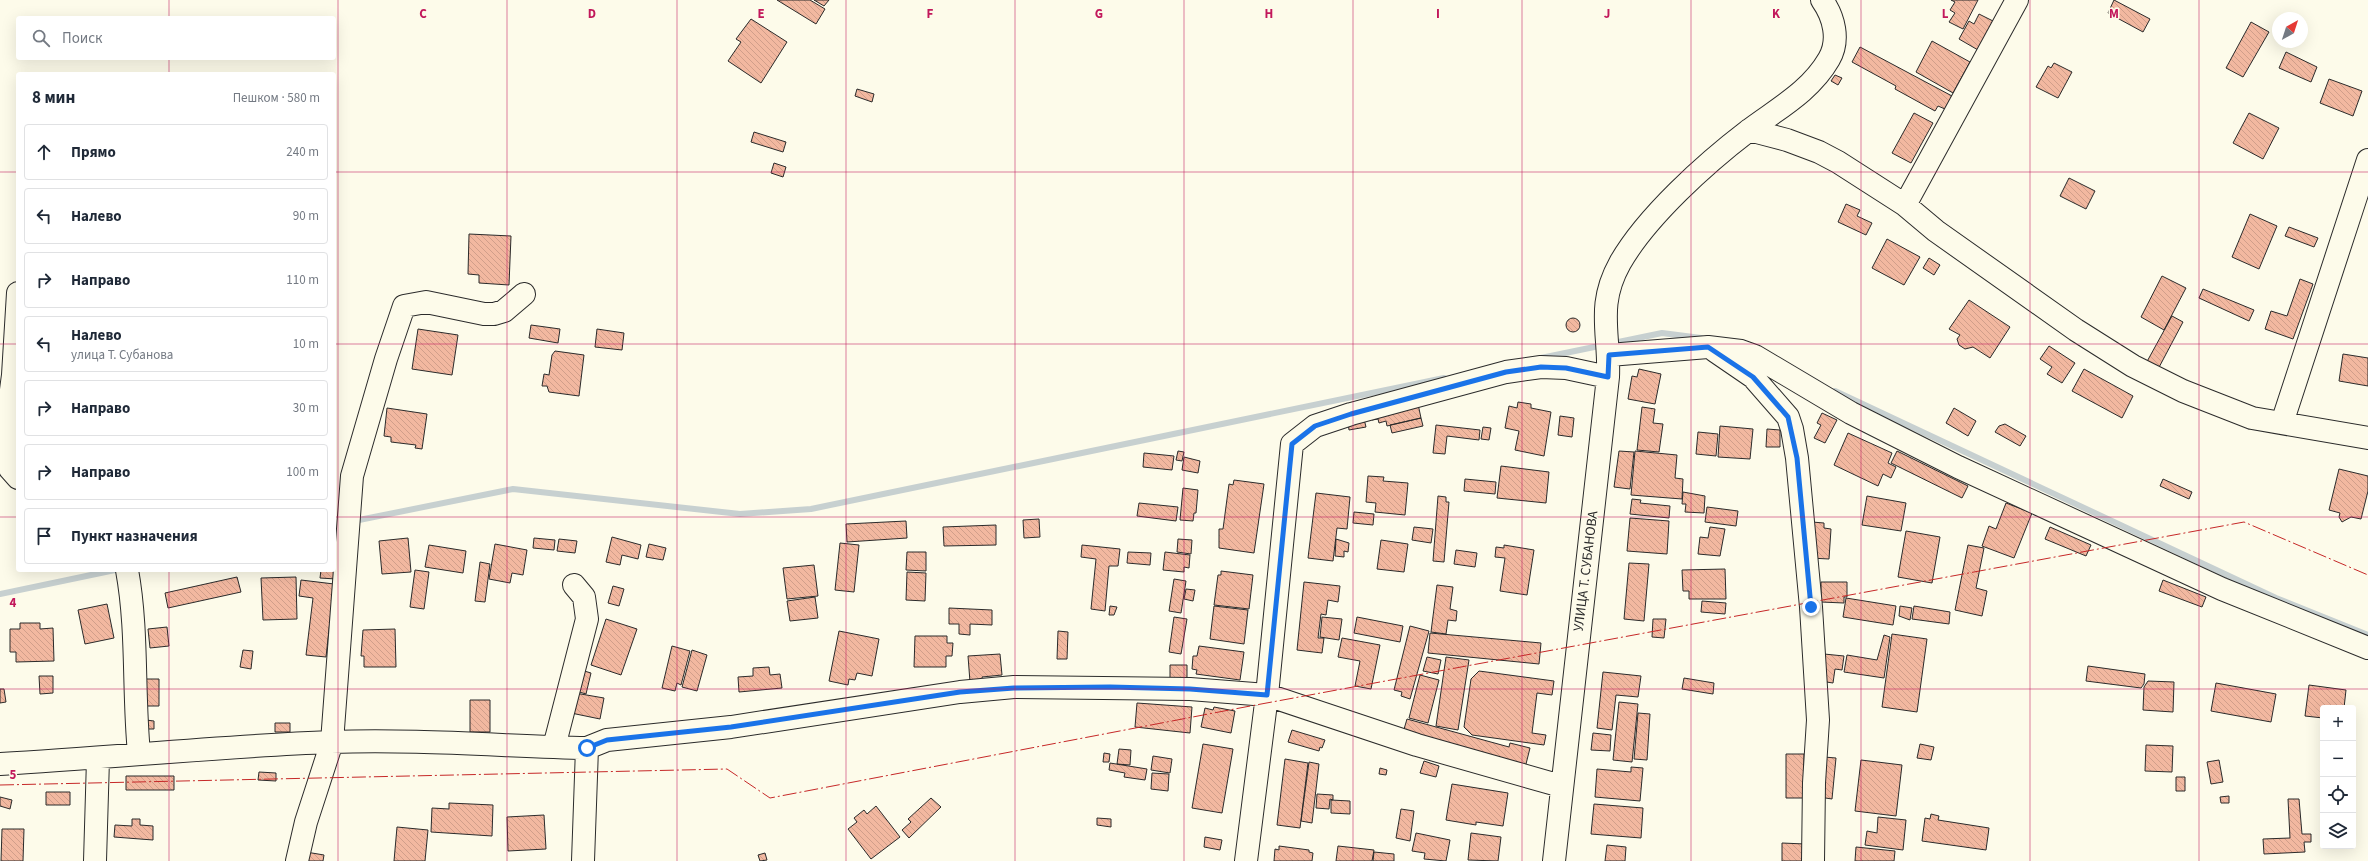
<!DOCTYPE html>
<html lang="ru">
<meta charset="utf-8">
<style>
:root{--surface:#fff;--page:#f2f2f3;--text:#1f2937;--muted:#747a83;--line:#e0e1e3}
body{margin:0;font-family:"Source Sans 3",sans-serif;background:var(--page);color:var(--text)}
.controls{position:absolute;right:12px;bottom:12px;display:grid;overflow:hidden;border-radius:4px;box-shadow:0 4px 16px #0002}
.controls button{width:36px;height:36px;display:grid;place-items:center;padding:0;border:0;border-bottom:1px solid var(--line);background:var(--surface);color:var(--text);font:20px sans-serif}
.compass{position:absolute;left:2272px;top:12px;width:36px;height:36px;border-radius:50%;background:var(--surface);box-shadow:0 4px 16px #0002;rotate:39deg}
.stop{position:absolute;width:12px;height:12px;margin:-9px;border:3px solid #1a73e8;border-radius:50%;background:#fff}
.stop.end{background:#1a73e8;border-color:#fff;box-shadow:0 1px 4px #0008}
.list{margin:0;padding:0;list-style:none}
h2{display:flex;justify-content:space-between;align-items:center;height:52px;margin:0;padding:0 16px;font-size:17px}
h2 small{font-size:13px;font-weight:400;color:var(--muted)}
.list li{display:grid;grid-template-columns:26px 1fr auto;gap:12px;align-items:center;box-sizing:border-box;height:56px;margin:0 8px 8px;padding:0 8px;border:1px solid var(--line);border-radius:4px}
.list b{display:block;font-size:15px;white-space:nowrap}
.list p{margin:0;font-size:13px;white-space:nowrap;color:var(--muted)}
.list em{font-size:13px;font-style:normal;color:var(--muted)}
.icon{flex:none;width:22px;height:22px;fill:none;stroke:currentColor;stroke-width:2;stroke-linecap:round;stroke-linejoin:round}
.map{position:relative;flex:none;width:2368px;height:861px;overflow:hidden}
.search{position:absolute;background:var(--surface);box-shadow:0 4px 16px #0002;left:16px;top:16px;width:320px;height:44px;display:flex;align-items:center;gap:10px;box-sizing:border-box;padding:0 14px;border-radius:4px;color:var(--muted);font-size:15px}
.panel{position:absolute;background:var(--surface);box-shadow:0 4px 16px #0002;left:16px;top:72px;width:320px;height:500px;border-radius:4px}
.map>svg:first-child{display:block}
</style>
<div class="map">
<svg width="2368" height="861" viewBox="0 0 2368 861">
<defs>
<pattern id="building-back-hatch" width="6" height="6" patternUnits="userSpaceOnUse"><rect width="6" height="6" fill="#f2b8a0"/><path d="M-1 5l2 2M0 0l6 6M5-1l2 2" fill="none" stroke="#d09e8a"/></pattern>
</defs>
<rect width="100%" height="100%" fill="#fdfbea"/>
<g fill="none" stroke-linecap="round" stroke-linejoin="round">
<path stroke="#c7d0d0" stroke-width="6" d="M1541 358 1662 333 1701 338
M1835 391 2276 598 2368 635
M359 520 513 489 740 514 811 509 1444 378
M0 594 115 570"/>
</g>
<path fill="url(#building-back-hatch)" stroke="#2b2b2b" d="M777 0H810L825 9 816 24Z
M814 0H829L824 6Z
M1951 0H1978L1963 29 1949 22 1955 13 1950 10 1955 2Z
M2114 0 2150 19 2143 32 2108 13Z
M1979 14 1993 21 1978 50 1959 39 1969 21 1974 24Z
M751 19 787 42 761 83 728 61 741 42 736 39Z
M2251 22 2269 32 2243 77 2226 68Z
M1932 41 1970 62 1953 93 1916 72Z
M1860 47 1952 96 1945 109 1938 106 1935 111 1895 89 1896 86 1852 62Z
M2286 52 2317 67 2311 82 2279 68Z
M2054 63 2072 72 2058 98 2036 87 2048 66 2051 68Z
M1835 75 1842 78 1838 85 1831 81Z
M2329 79 2362 91 2353 116 2320 103Z
M857 89 874 94 872 102 855 96Z
M1914 113 1933 123 1911 163 1892 153Z
M2249 113 2279 128 2263 159 2233 143Z
M754 132 786 142 783 152 751 142Z
M774 163 786 167 783 177 771 173Z
M2069 178 2095 191 2086 209 2060 196Z
M1846 204 1860 210 1857 216 1872 223 1866 235 1838 222Z
M2250 214 2277 226 2259 269 2232 257Z
M2289 227 2318 238 2314 247 2285 236Z
M469 234 511 236 509 285 479 283V275L468 274Z
M1887 239 1920 257 1904 285 1872 268Z
M1929 258 1940 265 1934 275 1923 268Z
M2162 276 2186 288 2164 330 2141 317Z
M2300 279 2313 284 2293 339 2265 329 2271 311 2287 316Z
M2203 289 2254 310 2249 321 2199 298Z
M1969 300 2010 327 1990 358 1973 347 1965 349 1959 345 1957 339 1960 335 1949 329Z
M2172 316 2183 322 2156 373 2144 367Z
M1566 325a7 7 0 1 1 14 0a7 7 0 1 1-14 0Z
M531 325 560 329 558 343 529 338Z
M418 329 458 335 452 375 412 369Z
M597 329 624 333 622 350 595 347Z
M2049 346 2075 363 2062 383 2047 374 2052 367 2040 359Z
M555 351 584 355 579 396 549 392 547 386H542L544 374 549 375 552 355Z
M2343 354 2368 358V386L2339 381Z
M1639 369 1661 374 1655 404 1628 399 1632 376 1637 377Z
M2084 369 2133 396 2122 418 2072 391Z
M1518 402 1531 404V408L1551 412 1544 456 1515 450 1519 431 1505 428 1509 406 1517 408Z
M1418 404 1421 418 1387 426 1386 421 1379 423 1378 419 1372 420 1371 415Z
M1642 407 1655 409 1653 423 1663 424 1659 452 1637 450Z
M387 408 427 414 422 449 415 448 416 445 391 442V437L384 436Z
M1954 408 1976 421 1968 436 1946 423Z
M1822 413 1837 420 1825 443 1814 438 1821 425 1817 423Z
M1560 416 1574 418 1572 437 1558 435Z
M1421 418 1423 426 1392 433 1390 425Z
M1364 419 1366 427 1349 430 1348 422Z
M2005 424 2026 436 2020 446 1995 432 1999 426Z
M1436 425 1480 430 1479 440 1447 436 1445 454 1433 453Z
M1720 426 1753 429 1750 459 1718 457Z
M1483 427 1491 428 1489 440 1481 439Z
M1767 429 1780 430V447H1766Z
M1698 432 1718 434 1716 456 1696 454Z
M1848 433 1892 453 1888 463 1896 467 1891 478 1883 474 1878 486 1834 465Z
M1178 451 1184 452 1182 461 1176 460Z
M1619 451 1634 452 1630 489 1614 487Z
M1635 451 1677 455 1675 478 1683 479 1682 499 1631 495Z
M1897 451 1968 486 1962 498 1891 463Z
M1144 453 1174 456 1172 470 1143 467Z
M1184 457 1200 461 1198 473 1182 470Z
M1501 466 1549 472 1546 503 1497 498Z
M2339 469 2368 476V491L2361 519 2351 517 2342 522 2339 517 2340 513 2329 510Z
M1368 476 1384 477 1383 481 1408 483 1405 515 1375 512 1376 503 1366 502Z
M1465 479 1496 482 1495 494 1464 491Z
M2163 479 2192 492 2189 499 2160 486Z
M1234 480 1264 484 1254 553 1219 548V529H1223L1229 484 1233 485Z
M1183 488 1198 490 1196 513H1194L1193 521 1180 520Z
M1683 492 1705 496 1704 513 1685 512 1686 504H1682Z
M1316 493 1350 497 1347 529 1337 528 1333 561 1308 558Z
M1438 496 1446 497V502H1449L1444 562 1433 561Z
M1867 496 1906 503 1901 531 1862 525Z
M1632 499 1641 500 1640 503 1670 506 1669 518 1630 514Z
M1139 503 1178 507 1176 521 1137 516Z
M2006 503 2032 513 2014 558 1982 546 1989 526 1996 529Z
M1707 507 1738 511 1736 526 1705 522Z
M1354 512 1374 514 1373 525 1353 523Z
M1630 518 1669 521 1667 554 1627 551Z
M1039 519 1040 537 1024 538 1023 520Z
M906 521 907 538 847 542 846 524Z
M1812 522 1824 523V528L1831 529 1829 559 1810 558Z
M996 525V545L944 546 943 527Z
M1414 527 1433 529 1431 543 1412 540Z
M1710 527 1725 529 1720 556 1698 554 1700 537 1708 538Z
M2050 527 2091 545 2086 556 2045 539Z
M1906 531 1940 537 1932 583 1898 577Z
M612 537 641 545 638 559 622 555 620 565 606 562Z
M408 538 411 572 382 574 379 541Z
M534 538 555 540 554 550 533 548Z
M559 539 577 541 575 553 557 551Z
M1178 539 1192 540 1191 554 1177 552Z
M1336 539 1349 543 1348 552 1344 551V557L1335 556Z
M1381 540 1408 544 1404 572 1377 569Z
M840 543 859 545 854 592 835 590Z
M495 544 527 550 523 575 512 573 510 583 489 579Z
M649 544 666 548 663 560 646 557Z
M429 545 466 551 463 573 425 567Z
M1082 545 1120 549 1118 566H1109L1105 611 1091 609 1096 559 1081 557Z
M1504 545 1534 550 1527 595 1500 591 1505 558 1495 557 1496 547 1504 548Z
M1968 545 1984 548 1976 588 1987 591 1982 616 1955 610Z
M334 550 339 551 336 579 320 578 321 570H334Z
M1456 550 1477 553 1475 567 1454 564Z
M907 552H926V571L906 570Z
M1128 552 1151 553 1150 565 1127 563Z
M1165 552 1190 555 1189 568 1184 567V572L1163 570Z
M480 562 490 564 485 602 475 601Z
M1629 563 1649 564 1644 621 1624 619Z
M814 565 818 596 787 599 783 568Z
M1725 569 1726 599H1689V591H1683L1682 570Z
M415 570 429 572 424 609 410 607Z
M1221 571 1253 575 1249 609 1214 605 1218 575H1221Z
M907 572 926 573 925 601 906 600Z
M237 577 241 592 168 608 165 593Z
M296 577 297 619 263 620 261 578Z
M1174 579 1186 581 1181 613 1169 611Z
M301 580 334 584 326 657 306 655 313 598 299 596Z
M2163 580 2206 597 2202 607 2159 591Z
M1304 582 1340 586 1338 602 1328 600 1326 615 1321 614 1318 638H1324L1322 653 1297 650Z
M1821 582H1847V597H1844V603L1821 602Z
M1437 585 1453 587 1450 609 1457 611 1456 621 1448 620 1446 634 1431 632Z
M613 586 624 589 619 606 608 603Z
M1186 589 1195 590 1193 601 1184 599Z
M815 597 818 618 790 621 787 601Z
M1846 598 1896 606 1893 625 1843 617Z
M1702 601 1726 603 1725 614 1701 612Z
M107 604 114 638 85 644 78 610Z
M1110 606 1117 607 1114 615H1109Z
M1214 606 1248 610 1244 644 1210 639Z
M1900 606 1912 608 1910 620 1899 616Z
M1914 606 1950 612 1949 624 1912 619Z
M949 608 992 610V625L970 624V635L959 634V624H949Z
M1174 617 1187 619 1181 654 1169 652Z
M1322 617 1342 619 1339 640 1320 637Z
M1357 617 1403 626 1400 642 1354 633Z
M606 619 637 629 621 675 591 665Z
M1653 619H1666L1664 638 1652 637Z
M20 623H40V629L53 628 54 661 16 662V652H10V629H20Z
M1410 626 1429 631 1410 699 1401 696 1402 692 1394 690Z
M167 627 169 646 150 648 148 629Z
M395 629 396 667H364V656H361L363 630Z
M839 631 879 639 872 676 857 673 855 680 849 679 848 685 829 681Z
M1058 631 1068 632 1067 659H1057Z
M1430 633 1541 643 1539 664 1428 653Z
M1892 634 1927 639 1917 712 1882 707Z
M1884 635 1890 637 1884 678 1844 672 1847 655 1877 660Z
M915 636H947V643H953L952 656H946V667H914Z
M1342 638 1380 645 1371 689 1355 686 1360 661 1338 657Z
M672 646 690 651 681 685 677 683 675 691 662 688Z
M1199 646 1244 652 1240 680 1196 674 1197 670 1192 669 1193 656H1197Z
M243 650 253 651 251 669 240 667Z
M692 650 707 655 697 691 682 687Z
M1000 654 1002 675 982 677 983 681 970 682 968 656Z
M1824 654 1844 656 1842 670 1835 669 1833 683 1820 681Z
M1427 657 1441 660 1438 674 1423 671Z
M1446 657 1469 660 1458 730 1436 726Z
M1170 665H1187V679L1170 678Z
M2088 666 2145 674 2144 684 2141 688 2086 681Z
M769 667 770 675 780 674 782 688 739 692 738 677 753 676V668Z
M581 670 591 673 586 694 576 691Z
M1479 671 1554 681 1552 695 1537 693 1532 733 1546 735 1544 745 1472 735 1464 727 1471 679Z
M1603 672 1641 676 1638 697 1616 695 1612 730 1597 728Z
M1420 675 1439 680 1428 723 1409 718Z
M39 676H53V693L40 694Z
M1684 678 1714 683 1713 694 1682 689Z
M146 679H159V706H146Z
M2148 681 2174 682 2173 712 2143 710 2144 687Z
M2216 683 2276 694 2271 722 2211 711Z
M2309 685 2346 690 2344 708H2323V718L2305 716Z
M0 689H4L6 702 0 703Z
M575 693 604 698 600 719 571 713Z
M470 700H490V732H470Z
M1619 702 1638 704 1632 762 1613 760Z
M1137 703 1192 707 1190 733 1135 727Z
M1214 707 1235 711 1231 733 1201 727 1205 708 1213 710Z
M1638 713 1650 714 1647 760 1634 759Z
M1407 719 1509 747 1510 743 1530 748 1525 768 1402 736Z
M146 720 154 721V729H145Z
M275 723H290V732H275Z
M1292 730 1325 740 1322 748 1320 747 1319 751 1288 742Z
M1593 733 1611 735 1610 751 1591 750Z
M1203 744 1233 749 1222 813 1192 808Z
M1920 744 1934 747 1931 760 1917 758Z
M2146 745 2173 746 2172 772 2145 771Z
M1119 749 1131 750 1130 765 1117 764Z
M1104 753 1110 754 1109 762H1103Z
M1786 754H1804V798H1786Z
M1153 756 1172 759 1170 773 1151 770Z
M1824 757 1836 758 1832 799 1819 797Z
M1285 759 1308 763 1300 828 1277 825Z
M1861 760 1902 765 1896 816 1855 811Z
M2219 760 2223 782 2211 784 2207 762Z
M1424 761 1439 766 1436 777 1420 773Z
M1309 762 1319 764 1312 823 1301 821Z
M1110 763 1147 769 1145 780 1124 777 1125 773 1109 770Z
M1631 767 1643 768 1640 801 1595 797 1597 769 1631 772Z
M1380 768 1387 770 1386 775 1379 774Z
M259 772 276 773V781L258 780Z
M1152 773 1169 774 1168 791 1151 789Z
M126 776H174V790H126Z
M2176 777H2185V791H2176Z
M1452 784 1508 793 1503 826 1476 822V825L1446 820Z
M46 792H70V805H46Z
M1317 794 1333 795V800L1330 799 1329 809 1316 808Z
M2229 796V803H2221L2220 797Z
M0 797 12 800 10 809 0 806Z
M931 798 941 807 909 838 902 830 911 822 908 819Z
M2288 799H2299L2302 834H2311V842H2304L2305 852 2264 854 2263 839 2290 838Z
M1331 800 1350 801V814L1331 813Z
M449 803 493 805 492 836 431 832 432 808 449 809Z
M1594 804 1643 808 1641 838 1591 834Z
M876 806 900 837 871 859 848 829 857 822 854 818 864 810 867 814Z
M1401 809 1414 811 1410 841 1396 838Z
M1931 814 1939 816 1938 820 1989 828 1986 850 1922 841 1925 818 1930 819Z
M544 815 546 849 508 851 507 817Z
M1878 817 1906 820 1903 850 1865 845 1867 831 1877 833Z
M1097 818 1111 819V827L1097 825Z
M132 819H140V825L153 826V840L114 837 115 825 132 826Z
M397 827 428 830 425 861H394Z
M2 829H24L23 861H1Z
M1416 833 1450 840 1446 861 1424 859 1425 853 1412 851Z
M1471 833 1501 837 1498 861 1468 860Z
M1205 837 1222 840 1220 850 1204 847Z
M1782 843 1805 844 1804 861H1782Z
M1607 845 1626 847 1625 861H1605Z
M1279 846 1309 850V852L1313 853 1312 861H1274L1275 849 1279 850Z
M1338 846 1374 850 1372 861H1336Z
M1856 847 1895 851 1894 861H1855Z
M306 852 324 855 323 861H305Z
M1374 852 1394 854V861H1373Z
M765 853 767 860 760 861 758 855Z"/>
<g fill="none" stroke-linecap="round" stroke-linejoin="round">
<g stroke="#2b2b2b" stroke-width="24">
<path id="minor" d="M1749 130 1787 140 1819 152 1838 162 1905 205 1936 231 2076 330 2133 366 2183 391 2252 418 2368 438
M1905 205 2017 0
M18 293 13 375 5 435 10 469 18 478
M1715 351 1753 377 1788 417 1792 429 1797 458 1811 607 1818 720 1814 783 1813 861
M1609 355 1708 347 1741 351 1755 356 1851 413 1958 467 2222 589 2368 648
M2282 423 2368 160
M127 570C138 630 133 692 139 753
M554 747 587 619 584 597 574 585
M0 764C110 758 220 746 331 742 416 739 502 746 587 748L607 740 731 727 960 692 1014 687 1190 689 1267 695 1417 745 1561 786
M95 861 98 759
M297 861 306 822 332 742 352 476 386 359 404 306 426 302 484 314H494L504 311 524 294
M583 861 587 748
M1246 861 1267 695 1292 444 1315 426 1351 414 1506 372 1541 367 1566 368 1608 377
M1554 861 1608 377C1610 333 1596 306 1620 263 1646 217 1706 163 1748 131 1777 109 1810 92 1829 59 1840 40 1834 17 1822 0"/>
</g>
<use href="#minor" stroke="#fdfbea" stroke-width="22"/>
<path stroke="#c62828" stroke-width="1" stroke-dasharray="14 3 2 3" stroke-linecap="butt" d="M0 785 727 769 770 798 1245 707 2244 522 2368 575"/>
</g>
<g fill="none" stroke-linecap="round" stroke-linejoin="round">
<path stroke="#1a73e8" stroke-width="5" d="M587 748 607 740 731 727 960 692 1014 688 1110 687 1190 689 1267 695 1292 444 1315 426 1351 414 1506 372 1541 367 1566 368 1608 377 1609 355 1708 347 1753 377 1788 417 1797 458 1811 607"/>
</g>
<path fill="none" stroke="#c2185b" stroke-width="1" stroke-opacity="0.55" d="M169 0V18M338 0V861M507 0V861M677 0V861M846 0V861M1015 0V861M1184 0V861M1353 0V861M1522 0V861M1691 0V861M1861 0V861M2030 0V861M2199 0V861M169 58V74M0 172H18M334 172H2368M0 344H18M334 344H2368M0 517H18M334 517H2368M169 570V861M0 689H2368"/>
<g text-anchor="middle" dominant-baseline="central" stroke-width="3" stroke-linejoin="round" paint-order="stroke">
<g font-size="14" fill="#2b2b2b" stroke="#fdfbea">
<text transform="translate(1586 571) rotate(-83)">УЛИЦА Т. СУБАНОВА</text>
</g>
</g>
<g font-size="13" text-anchor="middle" font-weight="bold" fill="#c2185b" stroke="#fdfbea" stroke-width="3" stroke-linejoin="round" paint-order="stroke">
<text x="423" y="18">C</text>
<text x="592" y="18">D</text>
<text x="761" y="18">E</text>
<text x="930" y="18">F</text>
<text x="1099" y="18">G</text>
<text x="1269" y="18">H</text>
<text x="1438" y="18">I</text>
<text x="1607" y="18">J</text>
<text x="1776" y="18">K</text>
<text x="1945" y="18">L</text>
<text x="2114" y="18">M</text>
<text x="13" y="607">4</text>
<text x="13" y="779">5</text>
</g>
</svg>
<div class="controls">
<button>+</button>
<button>−</button>
<button><svg class="icon" aria-label="locate" viewBox="0 0 24 24"><circle cx="12" cy="12" r="6"/><path d="M12 2v4M12 18v4M2 12h4M18 12h4"/></svg></button>
<button><svg class="icon" aria-label="layers" viewBox="0 0 24 24"><path d="M12 4l9 5-9 5-9-5zM3 14l9 5 9-5"/></svg></button>
</div>
<svg class="compass" viewBox="-18 -18 36 36"><path d="M0-13l5 13h-10z" fill="#e53935"/><path d="M0 13l5-13h-10z" fill="#747a83"/></svg>
<div class="stop" style="left:587px;top:748px"></div>
<div class="stop end" style="left:1811px;top:607px"></div>
<div class="search"><svg class="icon" aria-label="search" viewBox="0 0 24 24"><circle cx="10" cy="10" r="6"/><path d="M15 15l6 6"/></svg>Поиск</div>
<section class="panel">
<h2>8 мин<small>Пешком · 580 m</small></h2>
<ul class="list">
<li><svg class="icon" aria-label="ahead" viewBox="0 0 24 24"><path d="M12 20V5M6 11l6-6 6 6"/></svg><div><b>Прямо</b></div><em>240 m</em></li>
<li><svg class="icon" aria-label="left" viewBox="0 0 24 24"><path d="M17 20v-9H6M10 6l-5 5 5 5"/></svg><div><b>Налево</b></div><em>90 m</em></li>
<li><svg class="icon" aria-label="right" viewBox="0 0 24 24"><path d="M7 20v-9h11M14 6l5 5-5 5"/></svg><div><b>Направо</b></div><em>110 m</em></li>
<li><svg class="icon" aria-label="left" viewBox="0 0 24 24"><path d="M17 20v-9H6M10 6l-5 5 5 5"/></svg><div><b>Налево</b><p>улица Т. Субанова</p></div><em>10 m</em></li>
<li><svg class="icon" aria-label="right" viewBox="0 0 24 24"><path d="M7 20v-9h11M14 6l5 5-5 5"/></svg><div><b>Направо</b></div><em>30 m</em></li>
<li><svg class="icon" aria-label="right" viewBox="0 0 24 24"><path d="M7 20v-9h11M14 6l5 5-5 5"/></svg><div><b>Направо</b></div><em>100 m</em></li>
<li><svg class="icon" aria-label="arrive" viewBox="0 0 24 24"><path d="M6 21V4h12l-3 4 3 4H6"/></svg><div><b>Пункт назначения</b></div></li>
</ul>
</section>
</div>
